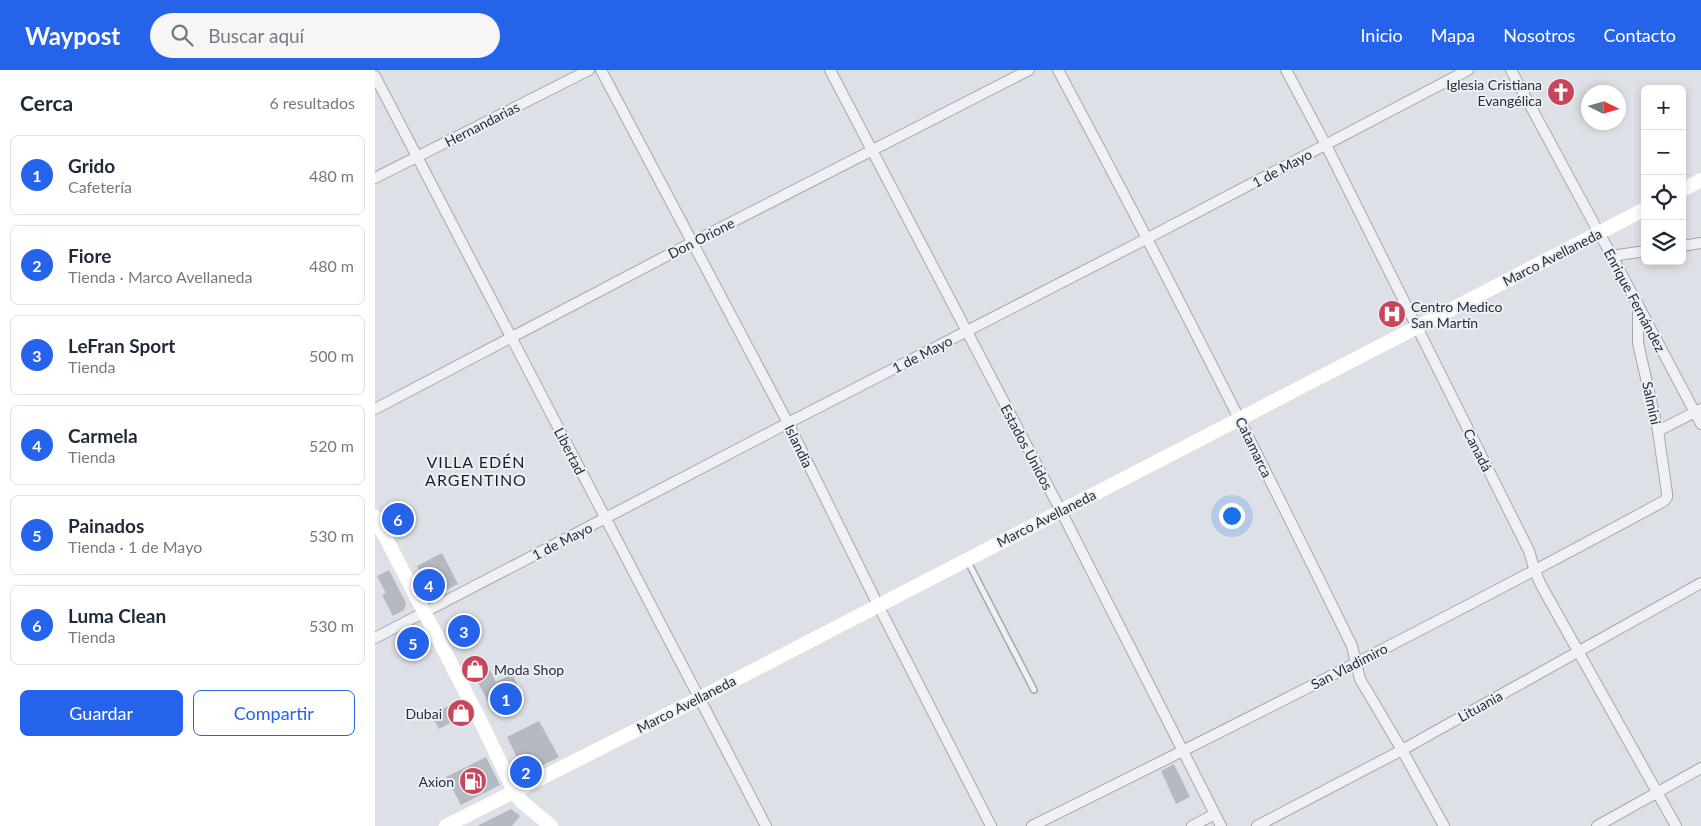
<!DOCTYPE html>
<html lang="es">
<meta charset="utf-8">
<style>
:root{--surface:#fff;--page:#f6f6f7;--text:#1f2937;--muted:#747a83;--line:#e0e1e3;--accent:#2563eb}
body{margin:0;font-family:Lato,sans-serif;background:var(--page);color:var(--text)}
.controls{position:absolute;right:15px;top:15px;display:grid;overflow:hidden;border-radius:8px;box-shadow:0 2px 8px #0003}
.controls button{width:45px;height:45px;display:grid;place-items:center;padding:0;border:0;border-bottom:1px solid var(--line);background:var(--surface);color:var(--text);font:25px sans-serif}
.compass{position:absolute;left:1206px;top:15px;width:45px;height:45px;border-radius:50%;background:var(--surface);box-shadow:0 2px 8px #0003;rotate:95deg}
.you{position:absolute;left:856px;top:445px;width:18px;height:18px;margin:-12px;border:4px solid #fff;border-radius:50%;background:#1a73e8;box-shadow:0 0 0 8px #1a73e833}
.badge{display:grid;place-items:center;width:32px;height:32px;border-radius:50%;background:var(--accent);color:#fff;font-size:16px;font-weight:700}
.pin{position:absolute;translate:-50% -50%;border:2px solid #fff;box-shadow:0 1px 5px #0006}
.list{margin:0;padding:0;list-style:none}
h2{display:flex;justify-content:space-between;align-items:center;height:65px;margin:0;padding:0 20px;font-size:21px}
h2 small{font-size:16px;font-weight:400;color:var(--muted)}
.list li{display:grid;grid-template-columns:32px 1fr auto;gap:15px;align-items:center;box-sizing:border-box;height:80px;margin:0 10px 10px;padding:0 10px;border:1px solid var(--line);border-radius:8px}
.list b{display:block;font-size:19px;white-space:nowrap}
.list p{margin:0;font-size:16px;white-space:nowrap;color:var(--muted)}
.list em{font-size:16px;font-style:normal;color:var(--muted)}
.actions{display:flex;gap:10px;padding:15px 20px}
.actions a{flex:1;padding:11px 0;border:1px solid var(--accent);border-radius:8px;text-align:center;font-size:18px;color:var(--accent)}
.actions .main{background:var(--accent);color:#fff}
.icon{flex:none;width:28px;height:28px;fill:none;stroke:currentColor;stroke-width:2;stroke-linecap:round;stroke-linejoin:round}
.map{position:relative;flex:none;width:1326px;height:756px;overflow:hidden}
header{display:flex;align-items:center;gap:30px;box-sizing:border-box;height:70px;padding:0 25px;background:var(--accent);color:#fff}
header strong{font-size:24px}
nav{display:flex;gap:28px;margin-inline-start:auto;font-size:18px}
.search{width:350px;height:45px;background:var(--page);display:flex;align-items:center;gap:12px;box-sizing:border-box;padding:0 18px;border-radius:28px;color:var(--muted);font-size:19px}
main{display:flex}
aside{flex:1;background:var(--surface)}
.map>svg:first-child{display:block}
</style>
<header>
<strong>Waypost</strong>
<div class="search"><svg class="icon" aria-label="search" viewBox="0 0 24 24"><circle cx="10" cy="10" r="6"/><path d="M15 15l6 6"/></svg>Buscar aquí</div>
<nav><a>Inicio</a><a>Mapa</a><a>Nosotros</a><a>Contacto</a></nav>
</header>
<main>
<aside>
<h2>Cerca<small>6 resultados</small></h2>
<ul class="list">
<li><span class="badge">1</span><div><b>Grido</b><p>Cafetería</p></div><em>480 m</em></li>
<li><span class="badge">2</span><div><b>Fiore</b><p>Tienda · Marco Avellaneda</p></div><em>480 m</em></li>
<li><span class="badge">3</span><div><b>LeFran Sport</b><p>Tienda</p></div><em>500 m</em></li>
<li><span class="badge">4</span><div><b>Carmela</b><p>Tienda</p></div><em>520 m</em></li>
<li><span class="badge">5</span><div><b>Painados</b><p>Tienda · 1 de Mayo</p></div><em>530 m</em></li>
<li><span class="badge">6</span><div><b>Luma Clean</b><p>Tienda</p></div><em>530 m</em></li>
</ul>
<div class="actions"><a class="main">Guardar</a><a>Compartir</a></div>
</aside>
<div class="map">
<svg width="1326" height="756" viewBox="0 0 1326 756">
<rect width="100%" height="100%" fill="#dde0e6"/>
<path fill="#b4b9c2" d="M1021 233 1028 247 1013 254 1006 241Z
M67 483 83 514 65 523 54 520 42 496Z
M14 500 31 533 29 540 18 546 7 525 11 523 2 506Z
M95 549 102 563 83 573 76 559Z
M41 562 51 565 53 568 35 577 31 567Z
M110 591 121 612 137 604 149 627 119 643 96 599Z
M83 631 90 645 64 659 56 645Z
M164 651 184 687 150 704 132 667Z
M111 687 125 715 86 735 71 707Z
M799 694 815 727 801 734 786 701Z
M136 739 145 746 137 756H102Z"/>
<g fill="none" stroke-linecap="round" stroke-linejoin="round">
<g stroke="#a3a7af" stroke-width="8">
<path id="lane" d="M592 490 659 620"/>
</g>
<g stroke="#a3a7af" stroke-width="12">
<path id="street" d="M226 0 413 353 503 535 616 756
M455 0 686 441 846 756
M683 0C785 190 882 382 977 576L985 609 1027 680 1069 756
M911 0 951 75 1154 481 1160 501 1166 515 1301 756
M1136 0 1224 163 1237 186 1326 354
M0 6 391 756
M0 108 214 0
M1307 176 1326 173
M1237 186 1270 181
M0 339 316 173 654 0
M1283 361 1326 339
M0 568 413 353 773 168 1093 0
M657 756C869 651 1081 544 1289 431L1292 427V423L1283 361 1263 273V234
M817 756 840 744
M882 756 1027 680 1326 513
M1222 756 1326 698"/>
</g>
<use href="#lane" stroke="#eff1f4" stroke-width="5"/>
<use href="#street" stroke="#eff1f4" stroke-width="10"/>
<path stroke="#fff" stroke-width="14" d="M1307 120 1326 110
M0 447 105 650 139 721 146 731 176 756
M71 756 325 628 1270 139"/>
</g>
<defs>
<g id="church-disc" transform="scale(1.4375)"><circle r="9.5" fill="#c74659" stroke="#eceff4"/><path d="M-1.2-6h2.4v3.5h3.3v2.4h-3.3V6h-2.4V-.1h-3.3v-2.4h3.3Z" fill="#fff"/></g>
<g id="hospital-disc" transform="scale(1.4375)"><circle r="9.5" fill="#c74659" stroke="#eceff4"/><path d="M-5-5h3v3.5h4V-5h3V5h-3V1.5h-4V5h-3Z" fill="#fff"/></g>
<g id="shop-disc" transform="scale(1.4375)"><circle r="9.5" fill="#c74659" stroke="#eceff4"/><path d="M-5-2.5h2.3a2.7 3.5 0 0 1 5.4 0H5L5.5 6h-11ZM-1.5-2.5h3a1.5 2.3 0 0 0-3 0Z" fill="#fff"/></g>
<g id="fuel-disc" transform="scale(1.4375)"><circle r="9.5" fill="#c74659" stroke="#eceff4"/><path d="M-5.5-6h7V0h2V4h1.3V-2.5L3-4.5l.8-.8L6-3V5H2.5V1h-1V6h-7ZM-4.2-4.7v3.2H.2V-4.7Z" fill="#fff"/></g>
</defs>
<g fill-rule="evenodd">
<use href="#church-disc" x="1186" y="22"/>
<use href="#hospital-disc" x="1017" y="244"/>
<use href="#shop-disc" x="100" y="599"/>
<use href="#shop-disc" x="86" y="643"/>
<use href="#fuel-disc" x="98" y="711"/>
</g>
<g text-anchor="middle" dominant-baseline="central" stroke-width="4" stroke-linejoin="round" paint-order="stroke">
<g font-size="14" fill="#272e3b" stroke="#eceff4" text-anchor="end">
<text x="1167" y="14">Iglesia Cristiana<tspan x="1167" dy="16">Evangélica</tspan></text>
<text x="1036" y="236" text-anchor="start">Centro Medico<tspan x="1036" dy="16">San Martín</tspan></text>
<text x="119" y="599" text-anchor="start">Moda Shop</text>
<text x="67" y="643">Dubai</text>
<text x="79" y="711">Axion</text>
</g>
<g font-size="14" fill="#272e3b" stroke="#eceff4">
<text transform="translate(107 54) rotate(-27)">Hernandarias</text>
<text transform="translate(907 98) rotate(-28)">1 de Mayo</text>
<text transform="translate(326 168) rotate(-27)">Don Orione</text>
<text transform="translate(1177 187) rotate(-27)">Marco Avellaneda</text>
<text transform="translate(1260 230) rotate(62)">Enrique Fernández</text>
<text transform="translate(547 284) rotate(-27)">1 de Mayo</text>
<text transform="translate(1277 333) rotate(78)">Salmini</text>
<text transform="translate(424 376) rotate(64)">Islandia</text>
<text transform="translate(652 377) rotate(62)">Estados Unidos</text>
<text transform="translate(879 377) rotate(64)">Catamarca</text>
<text transform="translate(1103 380) rotate(63)">Canadá</text>
<text transform="translate(195 381) rotate(63)">Libertad</text>
<text transform="translate(671 448) rotate(-27)">Marco Avellaneda</text>
<text transform="translate(187 471) rotate(-27)">1 de Mayo</text>
<text transform="translate(974 596) rotate(-27)">San Vladimiro</text>
<text transform="translate(311 634) rotate(-27)">Marco Avellaneda</text>
<text transform="translate(1105 636) rotate(-29)">Lituania</text>
</g>
<g font-size="16" letter-spacing="1" fill="#19202c" stroke="#eceff4">
<text x="101" y="391">VILLA EDÉN<tspan x="101" dy="18">ARGENTINO</tspan></text>
</g>
</g>
</svg>
<div class="controls">
<button>+</button>
<button>−</button>
<button><svg class="icon" aria-label="locate" viewBox="0 0 24 24"><circle cx="12" cy="12" r="6"/><path d="M12 2v4M12 18v4M2 12h4M18 12h4"/></svg></button>
<button><svg class="icon" aria-label="layers" viewBox="0 0 24 24"><path d="M12 4l9 5-9 5-9-5zM3 14l9 5 9-5"/></svg></button>
</div>
<svg class="compass" viewBox="-18 -18 36 36"><path d="M0-13l5 13h-10z" fill="#e53935"/><path d="M0 13l5-13h-10z" fill="#747a83"/></svg>
<div class="you"></div>
<div class="pin badge" style="left:131px;top:629px">1</div>
<div class="pin badge" style="left:151px;top:702px">2</div>
<div class="pin badge" style="left:89px;top:561px">3</div>
<div class="pin badge" style="left:54px;top:515px">4</div>
<div class="pin badge" style="left:38px;top:573px">5</div>
<div class="pin badge" style="left:23px;top:449px">6</div>
</div>
</main>
